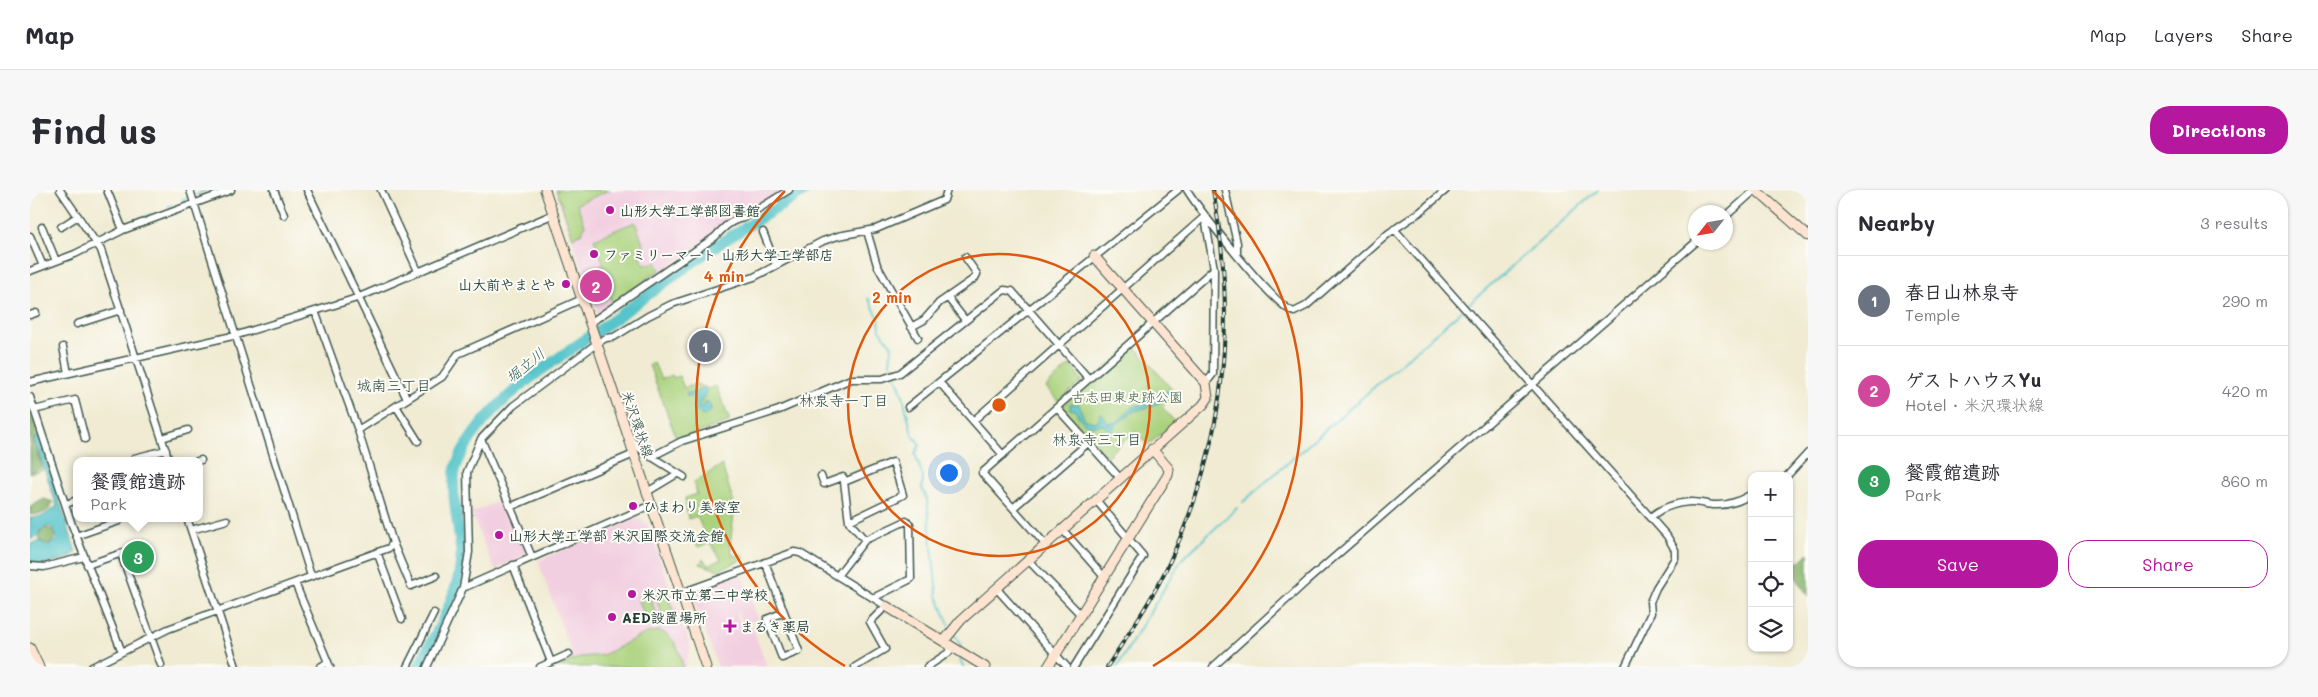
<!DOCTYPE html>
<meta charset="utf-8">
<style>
:root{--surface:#fff;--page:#f7f7f7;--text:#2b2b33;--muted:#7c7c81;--line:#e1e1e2;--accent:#b5179e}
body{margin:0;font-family:Mali,"Klee One",sans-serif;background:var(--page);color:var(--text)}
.controls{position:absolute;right:15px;bottom:15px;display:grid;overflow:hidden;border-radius:10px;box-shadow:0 1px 4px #0004}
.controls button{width:45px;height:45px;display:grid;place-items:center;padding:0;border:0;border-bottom:1px solid var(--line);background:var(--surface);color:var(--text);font:25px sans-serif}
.compass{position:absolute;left:1658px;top:15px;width:45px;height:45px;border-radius:50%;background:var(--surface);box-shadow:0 1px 4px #0004;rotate:239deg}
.you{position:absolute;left:918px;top:282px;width:18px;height:18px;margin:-12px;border:4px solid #fff;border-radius:50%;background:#1a73e8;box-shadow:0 0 0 8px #1a73e833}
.badge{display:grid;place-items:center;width:32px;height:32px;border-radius:50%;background:var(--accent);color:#fff;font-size:16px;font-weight:700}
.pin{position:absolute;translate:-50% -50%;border:2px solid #fff;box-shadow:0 1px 5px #0006}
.popup{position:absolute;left:43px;top:267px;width:130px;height:65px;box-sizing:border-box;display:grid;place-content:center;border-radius:10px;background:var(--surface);filter:drop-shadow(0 1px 4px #0005);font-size:16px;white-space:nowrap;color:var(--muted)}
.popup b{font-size:19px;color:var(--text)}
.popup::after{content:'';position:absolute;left:50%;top:100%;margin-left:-10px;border:10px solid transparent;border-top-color:var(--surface)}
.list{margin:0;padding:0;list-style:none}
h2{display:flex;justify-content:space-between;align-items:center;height:65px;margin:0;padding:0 20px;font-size:21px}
h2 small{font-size:16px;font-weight:400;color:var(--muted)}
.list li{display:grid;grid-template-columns:32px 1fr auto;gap:15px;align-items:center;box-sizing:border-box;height:90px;padding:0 20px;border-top:1px solid var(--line)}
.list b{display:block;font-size:19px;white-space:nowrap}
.list p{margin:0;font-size:16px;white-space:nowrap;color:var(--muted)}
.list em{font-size:16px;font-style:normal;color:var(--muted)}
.actions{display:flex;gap:10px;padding:15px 20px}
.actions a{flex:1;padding:11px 0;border:1px solid var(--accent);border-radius:20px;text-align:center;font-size:18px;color:var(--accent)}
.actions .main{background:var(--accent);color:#fff}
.icon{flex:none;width:28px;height:28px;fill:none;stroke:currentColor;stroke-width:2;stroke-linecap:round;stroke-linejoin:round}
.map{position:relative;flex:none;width:1778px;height:477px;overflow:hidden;border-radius:20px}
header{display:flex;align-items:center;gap:30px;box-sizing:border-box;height:70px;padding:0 25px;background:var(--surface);border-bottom:1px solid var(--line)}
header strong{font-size:24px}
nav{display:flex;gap:28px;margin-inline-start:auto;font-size:18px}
.intro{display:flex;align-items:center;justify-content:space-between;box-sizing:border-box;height:120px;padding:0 30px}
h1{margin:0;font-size:35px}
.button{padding:12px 22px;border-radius:20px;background:var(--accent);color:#fff;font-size:18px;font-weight:700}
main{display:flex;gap:30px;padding:0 30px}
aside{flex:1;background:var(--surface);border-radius:20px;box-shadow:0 1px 4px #0004}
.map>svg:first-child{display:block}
</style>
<header>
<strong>Map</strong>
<nav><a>Map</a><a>Layers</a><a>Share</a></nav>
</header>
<div class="intro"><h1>Find us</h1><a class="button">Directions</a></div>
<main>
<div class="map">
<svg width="1778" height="477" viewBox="0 0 1778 477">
<rect width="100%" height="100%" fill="#fdfcf7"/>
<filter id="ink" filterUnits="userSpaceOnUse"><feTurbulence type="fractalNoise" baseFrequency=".02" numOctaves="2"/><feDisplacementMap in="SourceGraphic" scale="10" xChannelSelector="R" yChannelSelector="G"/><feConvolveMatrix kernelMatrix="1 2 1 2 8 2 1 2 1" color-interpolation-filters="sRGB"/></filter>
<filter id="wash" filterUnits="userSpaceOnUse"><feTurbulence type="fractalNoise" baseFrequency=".0096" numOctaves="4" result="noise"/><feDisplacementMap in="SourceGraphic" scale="20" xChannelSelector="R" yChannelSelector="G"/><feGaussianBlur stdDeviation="1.12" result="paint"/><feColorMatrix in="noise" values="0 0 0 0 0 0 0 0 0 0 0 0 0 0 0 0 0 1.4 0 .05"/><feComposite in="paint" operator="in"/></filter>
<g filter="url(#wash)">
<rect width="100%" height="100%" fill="#f0ebd2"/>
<path fill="#f2cfe0" d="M525 0H753L568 124Z
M473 309 497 366 465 380 441 323Z
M607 328 618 335 661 457 656 471 657 477H517L542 465 508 371Z
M711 383 728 429 713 434 708 422 706 423 712 439 722 436 737 477H688L664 411 667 399Z"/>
<path fill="#aad27d" stroke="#648858" d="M526 0H580L547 14 555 35 552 43 543 47Z
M605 32 614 56 608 60 614 75 626 72 630 80 582 113 570 76 574 75 564 49Z
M1103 154 1146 204 1132 217 1145 232 1118 255 1105 241 1076 267 1032 217Z
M624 173 631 189 642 185 644 188 649 186 654 198 666 194 679 199 686 196 700 231 647 250 619 175Z
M1041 174 1052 191 1028 211 1016 197Z
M0 220 9 246 4 248 13 280 0 283Z
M692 275 705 317 700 355 703 366 713 364 714 369 688 380 670 374 673 369 679 375 691 369 680 353 668 357 665 350 675 345 667 326 658 329 655 308 667 304 664 292Z
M116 355 123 370 99 379 93 364Z
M635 398 644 424 633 428 624 403Z
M619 404 628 429 617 433 608 408Z
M629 441C645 446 650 461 653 477H526L551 467 573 465 616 443Z"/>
<path fill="#87b46c" stroke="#537850" d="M0 225 5 240 3 253 12 276 1 282Z
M14 309 23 312C18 325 11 323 0 325V317Z
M9 346a8 8 0 1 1 16 0a8 8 0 1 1-16 0Z
M1778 363V406L1761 379Z"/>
<path fill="#56c4ca" stroke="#3a807f" d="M674 198 677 201 668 217 671 219 674 212H678L682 220 674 226 665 221V207L656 206 657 203H663Z
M1139 200 1141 202 1135 209 1123 216 1104 221 1086 235 1080 243 1074 235C1058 237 1053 236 1045 220L1040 219V214H1049L1054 229 1064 232 1070 230 1069 225 1072 223 1079 235 1080 233 1087 232 1103 217 1122 212Z
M9 247 46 362 39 368 12 375 0 373V354L10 351 17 356 25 352 27 349 23 338 19 336 9 341 10 345 0 349V328L13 326 27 316 4 249Z"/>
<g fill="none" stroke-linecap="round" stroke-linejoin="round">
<path stroke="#56c4ca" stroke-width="2" d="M167 5 175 0
M152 10 157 8
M138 17 142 15
M117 26 121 24
M94 36 112 28
M838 108 849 128 850 140 862 156 860 172 872 202 882 244 890 255 885 264 893 287 892 298 897 309 907 405 919 435
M1439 114 1568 0
M1213 312 1432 120
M924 444 931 456
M929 466 933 477
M1087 477 1152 369 1207 318"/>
<path stroke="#56c4ca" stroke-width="11" d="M388 477C405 446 431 401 431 365 430 338 418 298 427 274 451 214 522 173 572 138 613 109 653 78 695 50 722 33 749 17 776 0"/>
</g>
</g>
<g filter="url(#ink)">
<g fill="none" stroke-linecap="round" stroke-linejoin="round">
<g stroke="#3e574c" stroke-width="9">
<path id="street" d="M30 0 71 60 139 271
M77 0 93 40
M160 0 281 386
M244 0 254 25
M277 0 377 209
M351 0 388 81
M1157 0C1171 22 1244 116 1264 122L1276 116 1359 43 1390 22 1416 0
M1195 0 1207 53V63
M1696 26 1725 0
M1175 28 1184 79 1183 184 1176 193
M12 37 26 71
M31 37 48 26
M1364 39 1637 346 1645 360V368L1626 398 1620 412 1621 423 1595 477
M837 41 847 75 888 148
M733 42 746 75
M0 46 13 76
M0 81 45 64 93 40 201 0
M918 108 935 130
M0 125 6 123
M560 133 685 47C694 37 701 30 714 28L759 0
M47 134 91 120
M881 137 894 130 909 113 945 88 947 84 935 67
M33 157 38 183
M0 192 207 145 285 121 327 108 524 24
M910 193 973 265
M0 207 42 335 92 462
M366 216 388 251
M878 217 1148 0
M1027 218 1090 288
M4 220 45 210 55 249
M943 231 1174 27
M328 240 412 187 428 164 552 109
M132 248 158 240
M451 249 502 367
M600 249 614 262 654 287
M621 267 652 251 749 220 821 189H852L870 183 974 100 982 101 1059 189
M104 268 136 260
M167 271 171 270
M791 286 794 294 813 287 815 291
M1757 286 1778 263
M617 302 647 284
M36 314 47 310
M480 317 604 264
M983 318 1058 253
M157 328 206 477
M1620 328C1630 318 1646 313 1660 312 1669 311 1679 316 1688 315 1701 315 1711 310 1722 304
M1032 339 1075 388
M161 340 197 330
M46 346 89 331 88 328
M835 350 876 331 880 334 881 389 843 408
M363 353 381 396 406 386
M1015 354 952 283 1184 79
M347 362 372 429
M91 364 131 475
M998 370 1051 425
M735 372 769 461 752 468 737 429 754 422
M57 375 104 359
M483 375 521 472
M0 376 14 377 54 367
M807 386 835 350 820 333 819 331 814 292 863 272 873 305 819 331
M265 393 300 477
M433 398 621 315
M966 398 1037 477
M651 403 764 362 770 363 856 416 840 432 855 459 825 477
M62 477 138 439 359 358 363 353 328 240 285 121
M290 477 298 472
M377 477 404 423
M397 477 433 398 439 362 437 282 451 249 483 216 566 154 576 148 584 147 618 126 642 114 724 87 793 51 808 46 846 39 914 10 917 0
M510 477 539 464
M897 477 918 463 923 457
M1044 477 1113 366 1066 310
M1183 477 1277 391 1666 52"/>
</g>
<g stroke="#3e574c" stroke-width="11">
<path id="secondary" d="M515 0 676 477
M1726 0 1778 46
M856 416 955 477
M914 451 931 430 1173 215 1178 208 1176 193 1064 66
M0 458 9 477
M1018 477 1138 285 1139 279 1122 259"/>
</g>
<use href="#street" stroke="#fff" stroke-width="6"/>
<use href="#secondary" stroke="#fde4d1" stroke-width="9"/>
<g stroke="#1f3d34" stroke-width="4">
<path id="rail" d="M1077 477C1099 443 1122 410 1139 373 1196 252 1207 130 1183 0"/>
</g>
<use href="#rail" stroke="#fdfcf7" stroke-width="2" stroke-dasharray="5.5" stroke-linecap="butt"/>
</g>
</g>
<g fill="none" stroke="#de580e" stroke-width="2.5">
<circle cx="969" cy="215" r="151"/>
<path d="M815 476A303 303 0 0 1 755 1M1183 1A303 303 0 0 1 1123 476"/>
</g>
<g fill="#b5179e" stroke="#fdfcf7" stroke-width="2">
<circle cx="580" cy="20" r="5"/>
<circle cx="564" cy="64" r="5"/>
<circle cx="536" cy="94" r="5"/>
<circle cx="603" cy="316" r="5"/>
<circle cx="469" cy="345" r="5"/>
<circle cx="602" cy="404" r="5"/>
<circle cx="582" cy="427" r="5"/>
<path d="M697.5 428.5h5v5h5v5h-5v5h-5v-5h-5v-5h5z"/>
</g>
<g text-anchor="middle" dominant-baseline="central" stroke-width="4" stroke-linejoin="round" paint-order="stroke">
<g font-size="14" font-weight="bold" fill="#1f3d34" stroke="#fdfcf7" text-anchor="start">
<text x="590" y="20">山形大学工学部図書館</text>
<text x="574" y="64">ファミリーマート 山形大学工学部店</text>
<text x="526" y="94" text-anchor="end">山大前やまとや</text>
<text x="613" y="316">ひまわり美容室</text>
<text x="479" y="345">山形大学工学部 米沢国際交流会館</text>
<text x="612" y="404">米沢市立第二中学校</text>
<text x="592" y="427">AED設置場所</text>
<text x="710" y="436">まるき薬局</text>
</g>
<g font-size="14" fill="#426246" stroke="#fdfcf7">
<text x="1097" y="206">古志田東史跡公園</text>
</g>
<g font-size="14" fill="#1f3d34" stroke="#fdfcf7">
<text transform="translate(608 234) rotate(71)">米沢環状線</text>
</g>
<g font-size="15" font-style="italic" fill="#2d5f5a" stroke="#fdfcf7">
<text transform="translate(495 175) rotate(-39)">堀立川</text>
</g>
<g font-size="15" fill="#1f3d34" stroke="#fdfcf7">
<text x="364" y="195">城南三丁目</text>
<text x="814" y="210">林泉寺一丁目</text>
<text x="1067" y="249">林泉寺三丁目</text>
</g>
</g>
<circle cx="969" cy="215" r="8" fill="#de580e" stroke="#fdfcf7" stroke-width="2.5"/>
<g font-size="15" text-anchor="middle" font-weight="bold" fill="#de580e" stroke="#fdfcf7" stroke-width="4" stroke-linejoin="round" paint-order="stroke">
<text x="694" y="92">4 min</text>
<text x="862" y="113">2 min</text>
</g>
</svg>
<div class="controls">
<button>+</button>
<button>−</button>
<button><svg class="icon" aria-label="locate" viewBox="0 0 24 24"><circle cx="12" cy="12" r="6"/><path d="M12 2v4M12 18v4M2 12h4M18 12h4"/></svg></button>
<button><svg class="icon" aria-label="layers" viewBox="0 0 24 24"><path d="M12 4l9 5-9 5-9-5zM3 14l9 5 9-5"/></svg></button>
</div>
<svg class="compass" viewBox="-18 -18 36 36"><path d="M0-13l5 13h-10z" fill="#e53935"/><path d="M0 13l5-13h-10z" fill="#7c7c81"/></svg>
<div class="you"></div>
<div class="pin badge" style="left:675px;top:156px;background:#6b7280">1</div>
<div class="pin badge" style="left:566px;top:96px;background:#d1479c">2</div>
<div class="pin badge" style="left:108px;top:367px;background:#2e9e5b">3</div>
<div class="popup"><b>餐霞館遺跡</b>Park</div>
</div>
<aside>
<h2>Nearby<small>3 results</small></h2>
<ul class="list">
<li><span class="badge" style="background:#6b7280">1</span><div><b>春日山林泉寺</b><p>Temple</p></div><em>290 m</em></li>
<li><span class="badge" style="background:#d1479c">2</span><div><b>ゲストハウスYu</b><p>Hotel · 米沢環状線</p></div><em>420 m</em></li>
<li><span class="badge" style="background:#2e9e5b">3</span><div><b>餐霞館遺跡</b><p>Park</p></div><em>860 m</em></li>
</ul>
<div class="actions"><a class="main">Save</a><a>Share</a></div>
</aside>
</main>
